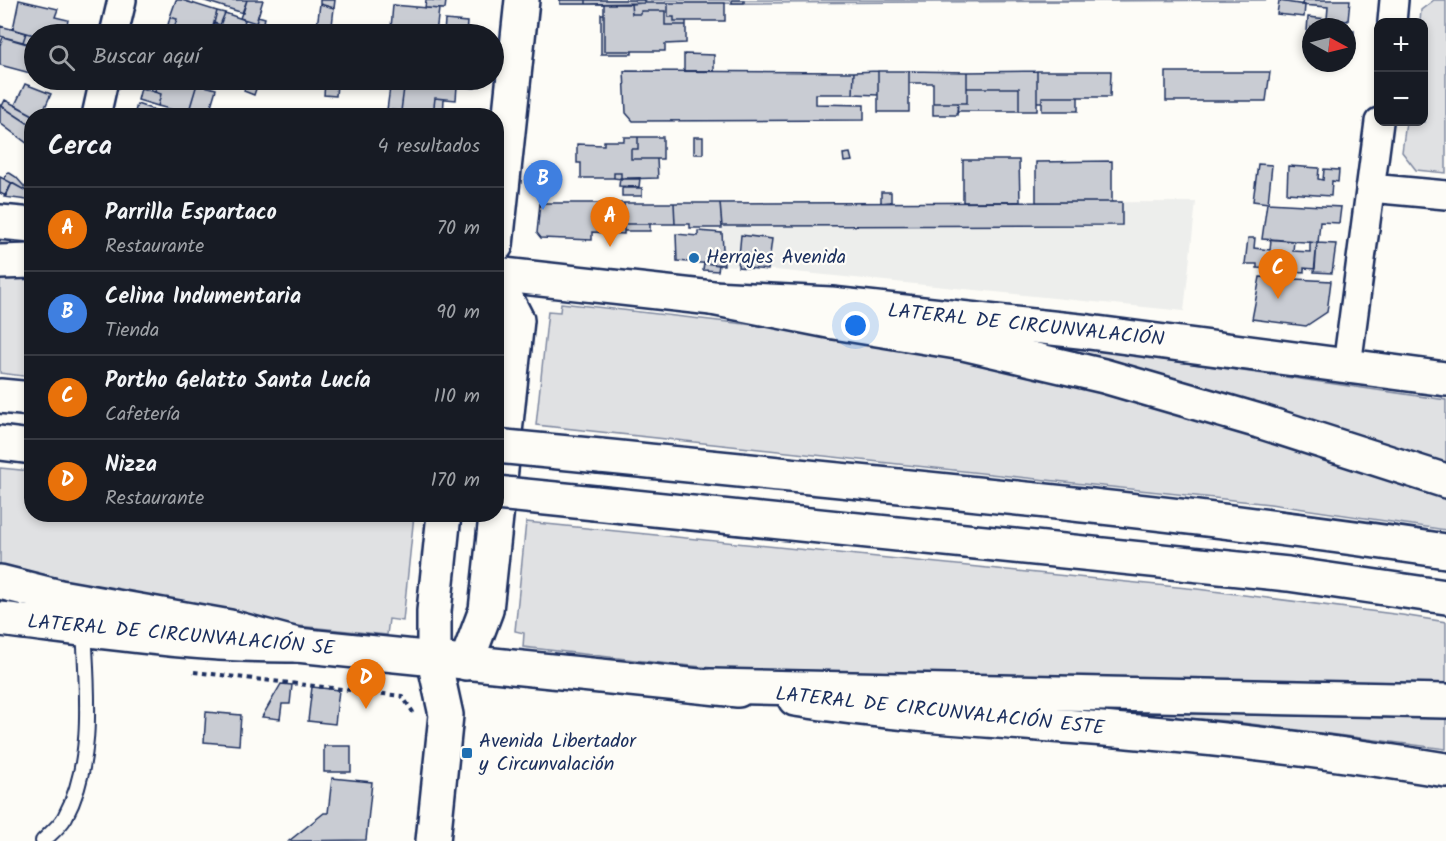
<!DOCTYPE html>
<html lang="es">
<meta charset="utf-8">
<style>
:root{--surface:#171b24;--page:#20242c;--text:#f1f3f6;--muted:#9ea1a6;--line:#363941;--accent:#0f766e}
body{margin:0;font-family:Kalam,sans-serif;background:var(--page);color:var(--text)}
.controls{position:absolute;right:18px;top:18px;display:grid;overflow:hidden;border-radius:12px;box-shadow:0 3px 9px #0003}
.controls button{width:54px;height:54px;display:grid;place-items:center;padding:0;border:0;border-bottom:2px solid var(--line);background:var(--surface);color:var(--text);font:30px sans-serif}
.compass{position:absolute;left:1302px;top:18px;width:54px;height:54px;border-radius:50%;background:var(--surface);box-shadow:0 3px 9px #0003;rotate:97deg}
.you{position:absolute;left:856px;top:326px;width:21px;height:21px;margin:-15px;border:4px solid #fff;border-radius:50%;background:#1a73e8;box-shadow:0 0 0 9px #1a73e833}
.badge{display:grid;place-items:center;width:39px;height:39px;border-radius:50%;background:var(--accent);color:#fff;font-size:20px;font-weight:700}
.pin{position:absolute;translate:-50% -50px;filter:drop-shadow(0 2px 3px #0008)}
.pin::after{content:'';position:absolute;top:32px;width:21px;height:18px;background:inherit;clip-path:polygon(0 0,100% 0,50% 100%)}
.list{margin:0;padding:0;list-style:none}
h2{display:flex;justify-content:space-between;align-items:center;height:78px;margin:0;padding:0 24px;font-size:26px}
h2 small{font-size:20px;font-weight:400;color:var(--muted)}
.list li{display:grid;grid-template-columns:39px 1fr auto;gap:18px;align-items:center;box-sizing:border-box;height:84px;padding:0 24px;border-top:2px solid var(--line)}
.list b{display:block;font-size:22px;white-space:nowrap}
.list p{margin:0;font-size:20px;white-space:nowrap;color:var(--muted)}
.list em{font-size:20px;font-style:normal;color:var(--muted)}
.icon{flex:none;width:33px;height:33px;fill:none;stroke:currentColor;stroke-width:2;stroke-linecap:round;stroke-linejoin:round}
.map{position:relative;flex:none;width:1446px;height:841px;overflow:hidden}
.search{position:absolute;background:var(--surface);box-shadow:0 3px 9px #0003;left:24px;top:24px;width:480px;height:66px;display:flex;align-items:center;gap:15px;box-sizing:border-box;padding:0 21px;border-radius:33px;color:var(--muted);font-size:22px}
.panel{position:absolute;background:var(--surface);box-shadow:0 3px 9px #0003;left:24px;top:108px;width:480px;height:414px;border-radius:24px}
.map>svg:first-child{display:block}
</style>
<div class="map">
<svg width="1446" height="841" viewBox="0 0 1446 841">
<rect width="100%" height="100%" fill="#fdfcf7"/>
<filter id="ink" filterUnits="userSpaceOnUse"><feTurbulence type="fractalNoise" baseFrequency=".0167" numOctaves="2"/><feDisplacementMap in="SourceGraphic" scale="12" xChannelSelector="R" yChannelSelector="G"/><feConvolveMatrix kernelMatrix="1 2 1 2 8 2 1 2 1" color-interpolation-filters="sRGB"/></filter>
<g filter="url(#ink)">
<path fill="#edeeec" d="M1196 202 1184 311 724 265 720 203Z"/>
<path fill="#e0e1e3" stroke="#7e88a0" stroke-width="1.5" d="M560 0H1267L604 4H560Z
M1434 0H1446V173L1416 170 1402 152 1406 122H1424V22H1420L1421 10Z
M0 234 31 237V251H0Z
M31 270V377L0 373V272Z
M561 303 895 341 1060 374 1446 491V530L1270 504 536 425 548 311 560 312Z
M942 328 1446 400V463L1244 399 1140 369Z
M0 468 31 471 32 514 414 515 403 621 389 619 387 635 239 620 0 575Z
M526 522 1197 589 1402 615 1446 622V692L798 676 661 663 523 647 524 633 515 631Z
M1012 706 1261 715 1446 719V749L1228 721Z"/>
<path fill="#c9ccd3" stroke="#1b2f5e" stroke-width="1.5" d="M19 0 58 9 55 17 68 20 65 34 34 35 13 29Z
M176 0H182L217 11 211 34H186L173 31 177 19 170 17Z
M202 0H247L243 13Z
M247 0H263L256 23 240 18Z
M320 0H335L334 8 320 4Z
M426 0 446 1 445 9 425 8Z
M560 0H586V4H560Z
M586 0H644V3L586 4Z
M732 0H744V3H732Z
M1303 0H1350L1348 21 1327 19 1328 7 1302 5Z
M1279 1 1305 5 1304 17 1277 14Z
M644 3H668V17H674V21H686V25H665V11H641V14H632L631 4Z
M668 3H725V21H674V17H668Z
M320 4 334 8 331 34H316Z
M604 4H631L632 14H641V11H665V25H686V43L665 44V51H604Z
M393 5 439 9 436 33 391 28Z
M217 11 225 13 220 25 214 23Z
M225 13 245 20 242 31 220 25Z
M601 14H604V51H632V54H601Z
M258 16 265 18 263 25 256 23Z
M170 17 177 19 173 31 167 29Z
M1308 17 1327 19 1326 27H1311V47L1306 46Z
M1327 19 1343 21V27H1326Z
M445 20 467 22 466 34H444Z
M0 26 26 33 23 42 0 36Z
M1347 31H1354L1353 50H1347Z
M26 33 34 35V46L23 42Z
M3 37 34 46V74L0 65V45Z
M684 54 714 55V71H684Z
M624 71 854 72 853 94H816V104L864 105V120L633 121 626 113Z
M878 71H909V112H878Z
M878 71V95L853 94 854 72Z
M909 71 967 72V103H933V83H909Z
M1037 71V111H1019V88H967V72Z
M1037 71H1111L1110 97H1042V102H1037Z
M1166 72H1270L1266 101H1166Z
M154 80H159L155 92 151 91Z
M159 80H181L197 84 188 114 158 106 161 94 155 92Z
M218 80H247L245 88Z
M247 80H259L254 95 244 91Z
M391 80 407 81 406 88H404L401 111 387 110Z
M443 80H477L475 88 442 85Z
M325 83 337 84 336 96 324 95Z
M426 83 457 86 456 100 435 98 433 115 401 111 404 88 425 89Z
M25 84 51 94 41 116H35L15 105Z
M197 84 216 89 208 116 188 114Z
M141 88 161 94 158 106 138 100Z
M967 88H1019V111H957L958 103H967Z
M1042 97H1078V111H1042Z
M435 98 444 99 443 116 433 115Z
M5 100 35 116H32V126L2 106Z
M933 103H958L957 115H933Z
M137 104 157 111 155 116H134Z
M0 105 32 126V147L0 123Z
M387 110 401 111 433 115 387 116Z
M157 111 172 116H155Z
M624 137H638V149H631V159H657L658 178 621 179V173H614V178H581V163H577V144L604 145V141H624Z
M638 137H663V159H631V149H638Z
M694 137H703V154H694Z
M850 153 852 161 844 162 843 154Z
M963 160H1019L1020 202H963Z
M1112 161V202H1036V162Z
M1258 164 1272 165 1268 203 1253 201Z
M1288 166 1319 168 1318 179 1323 180 1324 169 1339 170 1338 182 1332 181 1331 196 1287 193Z
M8 172 16 177 30 193 4 179Z
M614 173H621V179L614 178Z
M0 177 12 183 6 196 0 193Z
M620 178H640L639 187 619 186Z
M12 183 30 193 27 200 4 197Z
M622 188H642V196H622Z
M881 192H891V202L881 203Z
M1112 202H1122V225L722 226 720 203Z
M540 203H624V234L592 232V240L541 238 537 233Z
M624 203H674L675 224H624Z
M674 203H720L722 228H690V224H675Z
M1267 203 1341 207 1339 223 1320 222 1318 243 1262 239Z
M624 224H650V231H624Z
M698 231 722 233 724 265 677 261 676 234 698 236Z
M741 235 772 239 768 270 738 267Z
M1248 238H1255L1254 248 1270 250 1271 239 1294 241 1293 251 1310 252V242L1317 243 1315 269 1304 268V272L1292 271V263L1269 261V269L1257 268V264H1245Z
M1317 243 1336 244 1332 273 1314 272Z
M1269 261 1292 263V267L1269 265Z
M704 263 719 265 718 271 703 270Z
M1260 277 1331 281 1327 312 1306 326 1252 319Z
M281 684 292 685 290 704H282L280 719 262 717Z
M312 687 339 690 335 724 308 721Z
M206 712 241 715 239 745 204 742Z
M324 746H351V772H324Z
M332 778 372 782 366 840 289 841 324 813H328Z"/>
<g fill="none" stroke-linecap="round" stroke-linejoin="round">
<g stroke="#1b2f5e" stroke-width="18">
<path id="lane" d="M43 841C50 834 60 826 65 817 95 762 87 690 84 629"/>
</g>
<g stroke="#1b2f5e" stroke-width="32">
<path id="street" d="M1392 22 1394 0
M114 34 122 0
M96 116 104 80
M1370 188 1446 195
M1347 366 1379 122"/>
</g>
<g stroke="#1b2f5e" stroke-width="38">
<path id="secondary" d="M0 222 32 225
M496 274 712 298 831 304 1089 332 1446 379
M0 619C99 631 197 646 297 645L738 690
M795 699C909 717 1025 722 1139 732 1242 740 1344 754 1446 770
M433 841 446 715 434 660"/>
</g>
<g stroke="#1b2f5e" stroke-width="38">
<path id="primary" d="M496 245 522 0
M434 660V611L444 514
M466 663 486 610 517 320 496 279"/>
</g>
<g stroke="#1b2f5e" stroke-width="38">
<path id="highway" d="M0 262 32 261
M712 298 834 322 963 343 1104 376 1259 421 1446 481
M0 396 32 399
M0 443 32 447
M600 456C882 485 1165 509 1446 551
M595 503 1288 574 1446 597
M0 582 60 597 230 627 297 645
M710 686 1446 701"/>
</g>
<path stroke="#1b2f5e" stroke-width="4" stroke-dasharray="4.5 4.5" stroke-linecap="butt" d="M194 672 402 696 415 715"/>
<use href="#lane" stroke="#fdfcf7" stroke-width="14"/>
<use href="#street" stroke="#fdfcf7" stroke-width="27"/>
<use href="#secondary" stroke="#fdfcf7" stroke-width="33"/>
<use href="#primary" stroke="#fdfcf7" stroke-width="33"/>
<use href="#highway" stroke="#fdfcf7" stroke-width="33"/>
<g stroke="#1b2f5e" stroke-width="38" stroke-linecap="butt">
<path id="highway-bridge" d="M496 446 600 456
M496 493 595 503"/>
</g>
<use href="#highway-bridge" stroke="#fdfcf7" stroke-width="33"/>
</g>
</g>
<g fill="#1f6fb2" stroke="#fdfcf7" stroke-width="2">
<circle cx="694" cy="258" r="6"/>
<rect x="461" y="747" width="12" height="12" rx="3"/>
</g>
<g text-anchor="middle" dominant-baseline="central" stroke-width="4.5" stroke-linejoin="round" paint-order="stroke">
<g font-size="20" fill="#1b2f5e" stroke="#fdfcf7" text-anchor="start">
<text x="706" y="258">Herrajes Avenida</text>
<text x="479" y="742">Avenida Libertador<tspan x="479" dy="23">y Circunvalación</tspan></text>
</g>
<g font-size="20" fill="#1b2f5e" stroke="#fdfcf7">
<text transform="translate(1026 326) rotate(6)">LATERAL DE CIRCUNVALACIÓN</text>
<text transform="translate(181 636) rotate(5)">LATERAL DE CIRCUNVALACIÓN SE</text>
<text transform="translate(940 712) rotate(6)">LATERAL DE CIRCUNVALACIÓN ESTE</text>
</g>
</g>
</svg>
<div class="controls">
<button>+</button>
<button>−</button>
</div>
<svg class="compass" viewBox="-18 -18 36 36"><path d="M0-13l5 13h-10z" fill="#e53935"/><path d="M0 13l5-13h-10z" fill="#9ea1a6"/></svg>
<div class="you"></div>
<div class="pin badge" style="left:610px;top:247px;background:#e8710a">A</div>
<div class="pin badge" style="left:543px;top:210px;background:#3f7fe0">B</div>
<div class="pin badge" style="left:1278px;top:299px;background:#e8710a">C</div>
<div class="pin badge" style="left:366px;top:709px;background:#e8710a">D</div>
<div class="search"><svg class="icon" aria-label="search" viewBox="0 0 24 24"><circle cx="10" cy="10" r="6"/><path d="M15 15l6 6"/></svg>Buscar aquí</div>
<section class="panel">
<h2>Cerca<small>4 resultados</small></h2>
<ul class="list">
<li><span class="badge" style="background:#e8710a">A</span><div><b>Parrilla Espartaco</b><p>Restaurante</p></div><em>70 m</em></li>
<li><span class="badge" style="background:#3f7fe0">B</span><div><b>Celina Indumentaria</b><p>Tienda</p></div><em>90 m</em></li>
<li><span class="badge" style="background:#e8710a">C</span><div><b>Portho Gelatto Santa Lucía</b><p>Cafetería</p></div><em>110 m</em></li>
<li><span class="badge" style="background:#e8710a">D</span><div><b>Nizza</b><p>Restaurante</p></div><em>170 m</em></li>
</ul>
</section>
</div>
